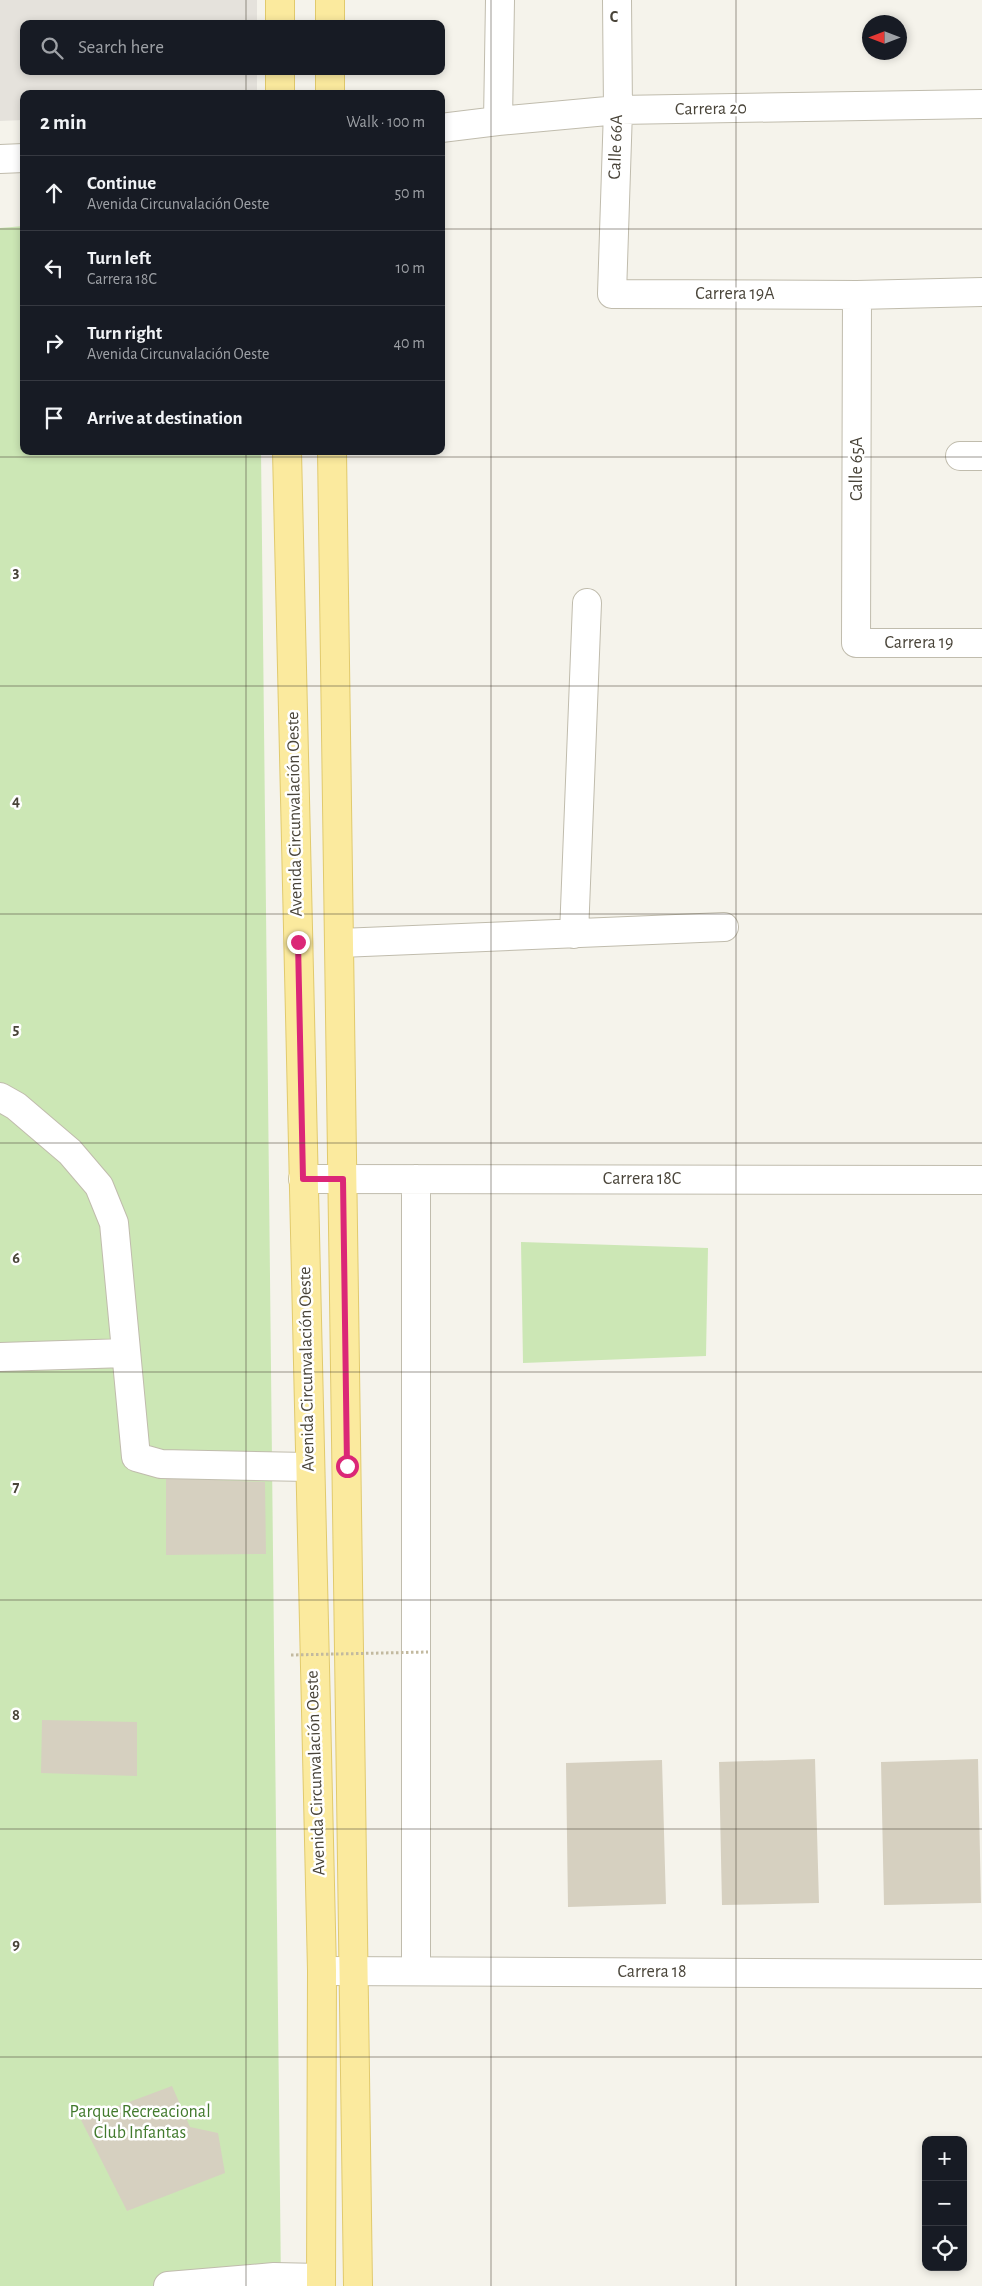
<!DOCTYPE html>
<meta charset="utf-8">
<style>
:root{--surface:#171b24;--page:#242831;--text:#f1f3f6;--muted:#9ea1a6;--line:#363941}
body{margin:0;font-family:"Alegreya Sans",sans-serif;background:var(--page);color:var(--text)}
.controls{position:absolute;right:15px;bottom:15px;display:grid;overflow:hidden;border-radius:10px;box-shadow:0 2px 8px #0003}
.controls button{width:45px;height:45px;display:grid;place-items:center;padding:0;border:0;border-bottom:1px solid var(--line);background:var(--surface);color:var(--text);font:25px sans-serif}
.compass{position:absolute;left:862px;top:15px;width:45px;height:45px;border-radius:50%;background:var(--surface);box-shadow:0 2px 8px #0003;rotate:270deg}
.stop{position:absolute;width:15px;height:15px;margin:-11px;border:4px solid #db2777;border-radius:50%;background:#fff}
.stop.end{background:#db2777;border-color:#fff;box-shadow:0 1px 5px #0008}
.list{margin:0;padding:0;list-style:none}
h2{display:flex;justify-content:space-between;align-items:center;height:65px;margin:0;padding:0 20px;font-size:21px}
h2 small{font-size:16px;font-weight:400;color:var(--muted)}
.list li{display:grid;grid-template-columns:32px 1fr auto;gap:15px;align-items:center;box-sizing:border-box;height:75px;padding:0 20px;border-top:1px solid var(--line)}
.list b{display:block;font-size:19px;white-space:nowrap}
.list p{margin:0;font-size:16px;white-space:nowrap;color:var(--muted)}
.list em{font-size:16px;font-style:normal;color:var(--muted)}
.icon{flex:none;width:28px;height:28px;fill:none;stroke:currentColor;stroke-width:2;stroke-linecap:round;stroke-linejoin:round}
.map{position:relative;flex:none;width:982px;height:2286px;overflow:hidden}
.search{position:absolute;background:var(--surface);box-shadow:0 2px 8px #0003;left:20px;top:20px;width:425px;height:55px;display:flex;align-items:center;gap:12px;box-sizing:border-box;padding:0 18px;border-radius:10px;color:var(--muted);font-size:19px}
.panel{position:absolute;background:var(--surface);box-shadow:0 2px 8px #0003;left:20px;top:90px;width:425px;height:365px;border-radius:10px}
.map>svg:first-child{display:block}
</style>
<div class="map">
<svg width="982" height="2286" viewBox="0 0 982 2286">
<rect width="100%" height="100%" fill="#f5f3eb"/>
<path fill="#e5e2dc" d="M0 0H257V24H24V71H257V94H24V120L0 121Z"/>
<path fill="#cce7b5" d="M24 226V451H261L281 2286H0V228Z
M521 1242 708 1248 706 1356 523 1363Z"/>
<path fill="#d6d0c0" d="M166 1478 265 1482 266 1554 166 1555Z
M42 1720 137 1722V1776L41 1773Z
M815 1759 819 1903 722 1905 719 1762Z
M978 1759 981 1903 884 1905 881 1762Z
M662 1760 666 1904 568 1907 566 1763Z
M172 2086 190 2127 218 2133 225 2173 127 2211 81 2120Z"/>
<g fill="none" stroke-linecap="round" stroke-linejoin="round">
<g stroke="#c0bcad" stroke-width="30">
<path id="minor" d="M617 0 618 110 612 294 857 295 982 292
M498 121 500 0
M441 128 498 121 618 110 982 104
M0 159 24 158
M857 295 856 643H982
M960 456H982
M574 934 587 603
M340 943 724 927
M0 1097 16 1106 70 1152 99 1186 114 1223 136 1457 161 1464 309 1467
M303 1179 982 1180
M416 1179V1971
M0 1357 126 1353
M322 1971 982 1974
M168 2286 274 2277 321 2278"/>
</g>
<g stroke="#e1ca6d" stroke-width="30">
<path id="major" d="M330 0V24
M280 24V0
M330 71V94
M280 94V71
M287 451 322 1971 321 2286
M332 451 358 2286"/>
</g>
<use href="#minor" stroke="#fff" stroke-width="28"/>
<use href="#major" stroke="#fbea9e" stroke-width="28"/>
<path stroke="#c2b99f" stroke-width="3" stroke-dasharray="2.5 2.5" stroke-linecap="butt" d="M291 1655 428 1652"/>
</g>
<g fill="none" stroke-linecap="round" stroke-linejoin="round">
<path stroke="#db2777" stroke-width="6" d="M298 942 303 1179H343L347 1466"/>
</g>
<path fill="none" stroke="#494439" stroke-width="1" stroke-opacity="0.55" d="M246 0V24M491 0V2286M736 0V2286M246 71V94M0 229H24M441 229H982M246 451V2286M0 457H982M0 686H982M0 914H982M0 1143H982M0 1372H982M0 1600H982M0 1829H982M0 2057H982"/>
<g text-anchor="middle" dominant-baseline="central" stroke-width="5" stroke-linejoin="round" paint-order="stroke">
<g font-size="18" fill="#494439" stroke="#fff">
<text transform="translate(711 109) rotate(-1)">Carrera 20</text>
<text transform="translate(616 147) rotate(-88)">Calle 66A</text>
<text x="735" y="294">Carrera 19A</text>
<text transform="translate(857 469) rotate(-90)">Calle 65A</text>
<text x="919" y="643">Carrera 19</text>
<text transform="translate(295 814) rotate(-91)">Avenida Circunvalación Oeste</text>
<text x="642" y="1179">Carrera 18C</text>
<text transform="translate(307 1369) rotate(-91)">Avenida Circunvalación Oeste</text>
<text transform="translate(316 1773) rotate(-92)">Avenida Circunvalación Oeste</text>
<text x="652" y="1972">Carrera 18</text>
</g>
<g font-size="18" fill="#427a2d" stroke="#fff">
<text x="140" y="2112">Parque Recreacional<tspan x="140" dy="21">Club Infantas</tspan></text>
</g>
</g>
<g font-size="16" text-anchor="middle" font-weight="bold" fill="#494439" stroke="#fff" stroke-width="5" stroke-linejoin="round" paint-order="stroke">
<text x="614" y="22">C</text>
<text x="16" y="577">3</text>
<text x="16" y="806">4</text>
<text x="16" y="1034">5</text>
<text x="16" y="1263">6</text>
<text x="16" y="1492">7</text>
<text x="16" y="1720">8</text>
<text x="16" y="1949">9</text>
</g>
</svg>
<div class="controls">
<button>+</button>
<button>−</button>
<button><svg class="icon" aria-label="locate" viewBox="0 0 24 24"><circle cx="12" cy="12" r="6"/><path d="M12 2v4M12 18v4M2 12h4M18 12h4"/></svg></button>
</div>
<svg class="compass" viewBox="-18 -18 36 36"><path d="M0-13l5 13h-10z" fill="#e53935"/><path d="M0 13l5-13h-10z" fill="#9ea1a6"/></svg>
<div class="stop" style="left:347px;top:1466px"></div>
<div class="stop end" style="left:298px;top:942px"></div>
<div class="search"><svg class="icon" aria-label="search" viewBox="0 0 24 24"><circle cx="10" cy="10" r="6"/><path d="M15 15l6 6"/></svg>Search here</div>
<section class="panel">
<h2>2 min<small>Walk · 100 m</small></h2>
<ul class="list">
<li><svg class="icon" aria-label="ahead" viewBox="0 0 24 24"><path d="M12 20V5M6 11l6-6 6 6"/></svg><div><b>Continue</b><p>Avenida Circunvalación Oeste</p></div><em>50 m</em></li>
<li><svg class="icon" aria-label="left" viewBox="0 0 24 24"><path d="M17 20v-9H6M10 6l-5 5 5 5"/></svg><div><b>Turn left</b><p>Carrera 18C</p></div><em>10 m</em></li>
<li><svg class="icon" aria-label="right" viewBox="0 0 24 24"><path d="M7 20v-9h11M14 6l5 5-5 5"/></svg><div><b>Turn right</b><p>Avenida Circunvalación Oeste</p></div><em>40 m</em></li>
<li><svg class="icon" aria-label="arrive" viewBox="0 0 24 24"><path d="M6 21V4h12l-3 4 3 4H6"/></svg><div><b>Arrive at destination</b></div></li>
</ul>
</section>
</div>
